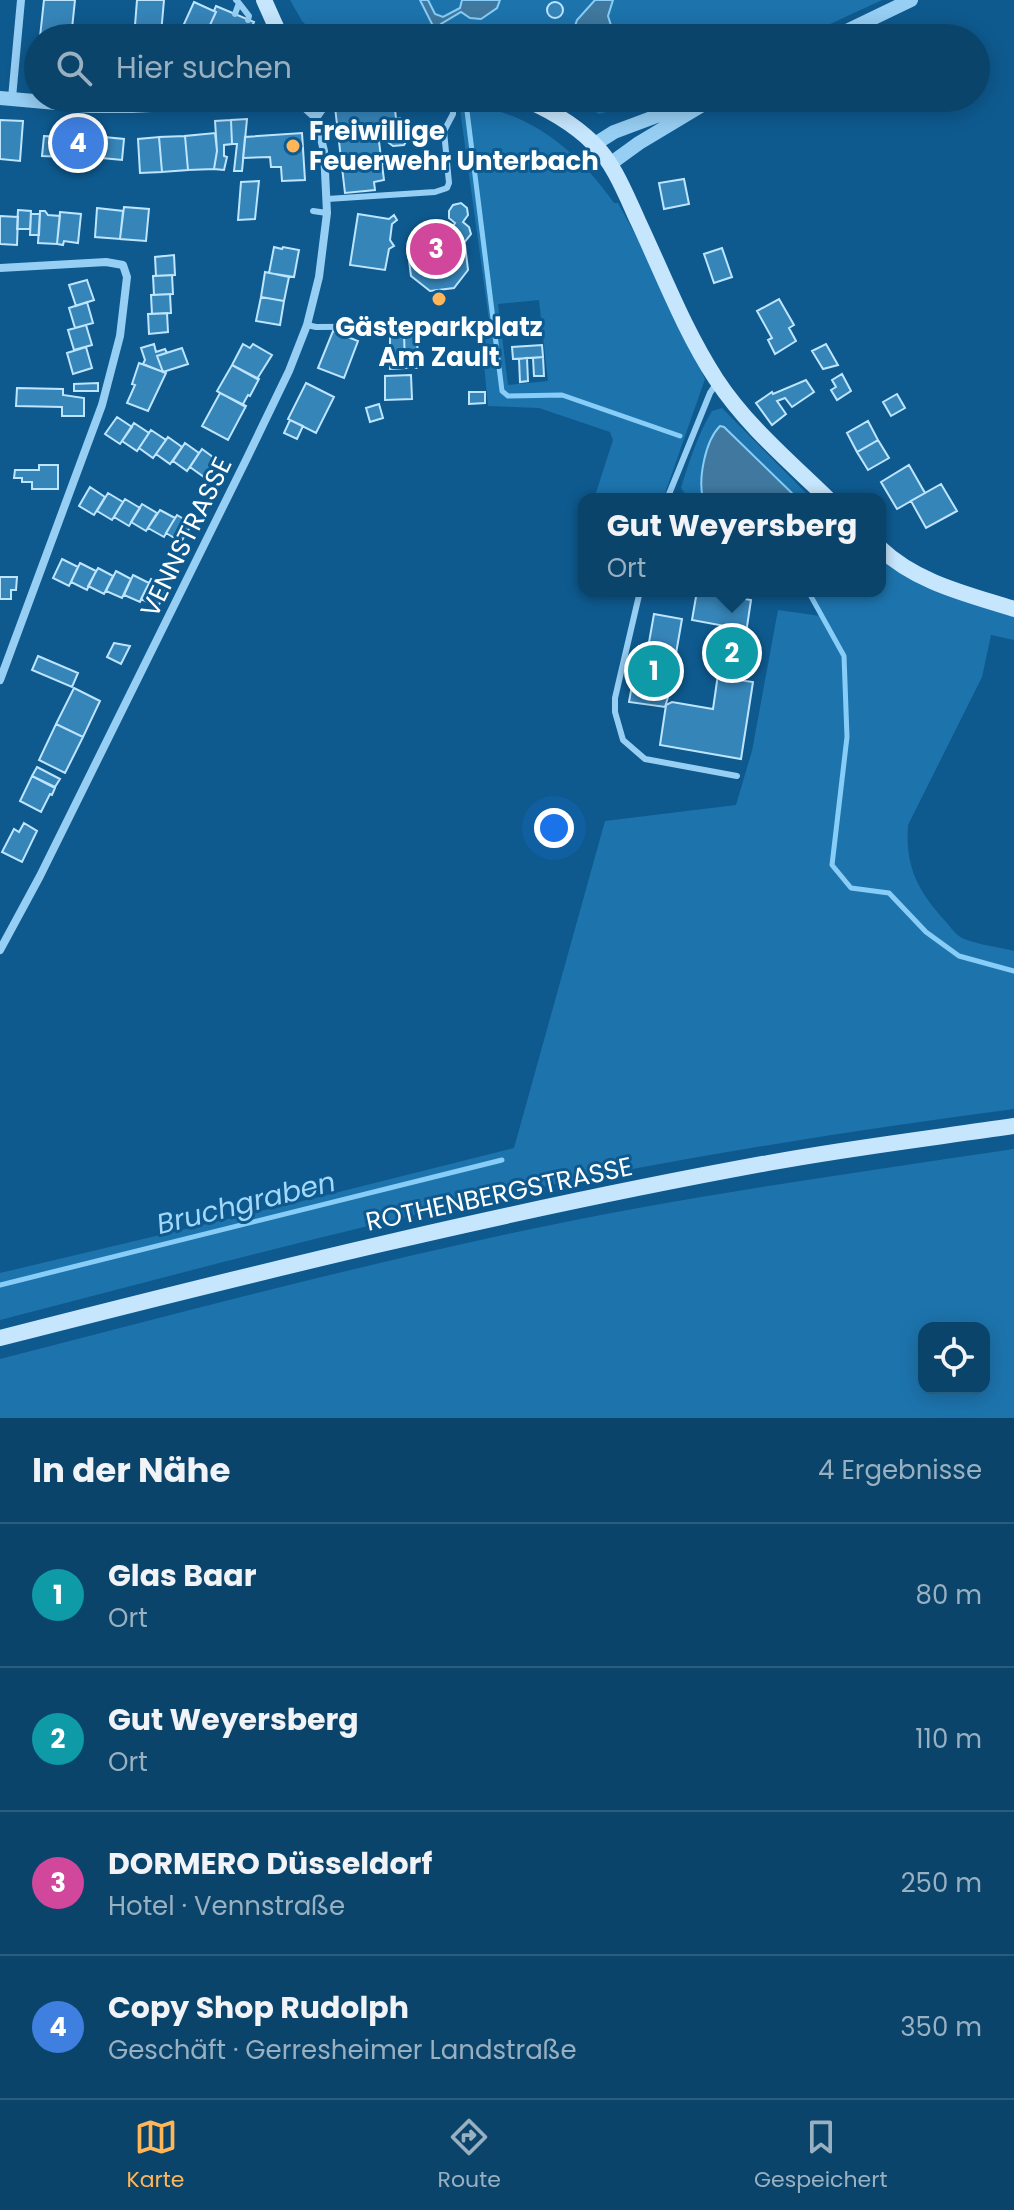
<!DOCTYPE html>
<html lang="de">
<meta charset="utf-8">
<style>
:root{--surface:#0a446b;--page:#134b71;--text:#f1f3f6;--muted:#99b0c1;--line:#2a5c7e;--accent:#ffb659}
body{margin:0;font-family:Poppins,sans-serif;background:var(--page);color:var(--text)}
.controls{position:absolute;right:24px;bottom:24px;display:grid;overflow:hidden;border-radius:16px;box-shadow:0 4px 20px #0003}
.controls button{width:72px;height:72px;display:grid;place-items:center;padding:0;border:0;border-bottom:2px solid var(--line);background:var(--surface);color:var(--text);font:40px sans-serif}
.you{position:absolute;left:554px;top:828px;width:28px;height:28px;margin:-20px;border:6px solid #fff;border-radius:50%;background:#1a73e8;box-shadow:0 0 0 12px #1a73e833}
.badge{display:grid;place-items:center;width:52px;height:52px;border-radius:50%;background:var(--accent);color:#fff;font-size:26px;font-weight:700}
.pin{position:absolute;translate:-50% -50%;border:4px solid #fff;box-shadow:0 2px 8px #0006}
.popup{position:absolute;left:578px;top:493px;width:308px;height:104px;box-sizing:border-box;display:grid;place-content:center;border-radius:16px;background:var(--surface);filter:drop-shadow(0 2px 6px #0005);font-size:26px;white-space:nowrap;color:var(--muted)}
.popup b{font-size:30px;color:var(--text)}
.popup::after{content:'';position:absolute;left:50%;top:100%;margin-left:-16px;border:16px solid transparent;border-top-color:var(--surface)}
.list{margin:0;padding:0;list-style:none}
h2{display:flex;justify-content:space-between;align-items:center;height:104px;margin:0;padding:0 32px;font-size:34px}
h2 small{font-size:26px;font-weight:400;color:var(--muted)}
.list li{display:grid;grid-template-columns:52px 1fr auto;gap:24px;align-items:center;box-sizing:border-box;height:144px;padding:0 32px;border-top:2px solid var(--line)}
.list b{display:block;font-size:30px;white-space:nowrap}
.list p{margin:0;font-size:26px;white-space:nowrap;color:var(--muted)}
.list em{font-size:26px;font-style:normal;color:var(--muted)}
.icon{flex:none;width:44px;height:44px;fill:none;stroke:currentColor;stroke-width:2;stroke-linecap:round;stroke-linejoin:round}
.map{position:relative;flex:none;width:1014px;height:1418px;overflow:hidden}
.search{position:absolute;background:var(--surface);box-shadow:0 4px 20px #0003;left:24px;right:24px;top:24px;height:88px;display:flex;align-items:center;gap:20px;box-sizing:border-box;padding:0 28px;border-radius:44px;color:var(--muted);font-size:30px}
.sheet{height:680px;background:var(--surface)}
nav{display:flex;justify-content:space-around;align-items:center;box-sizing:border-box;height:112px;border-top:2px solid var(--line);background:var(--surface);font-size:22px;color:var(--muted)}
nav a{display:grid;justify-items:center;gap:4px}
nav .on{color:var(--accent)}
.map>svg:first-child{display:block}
</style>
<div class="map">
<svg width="1014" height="1418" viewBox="0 0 1014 1418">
<rect width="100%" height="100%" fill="#0e5a8f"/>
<path fill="#1d74ad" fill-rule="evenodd" d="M290 0H882L800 38H319L302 21Z
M572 98H658L599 114Z
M459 102C529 112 573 146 614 203H618L646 254 705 379 663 499H594L613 440 610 432 539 408 488 406 480 321 489 320ZM539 300 548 381 508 385 498 304Z
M722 408 812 499H798L724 428 720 426C705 441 699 479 703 499H689L681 488C689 462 698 434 712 411Z
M880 559C919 589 968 600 1014 615V640L991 635 982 677 908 825C905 868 918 891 946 922 951 928 957 936 964 939 980 945 998 947 1014 951V1109C846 1131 678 1158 512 1193 340 1230 170 1276 0 1320V1273L307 1200 514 1148 605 821 736 805 752 751 778 610 820 616 843 656 845 738 832 859 848 737 845 655 810 594 775 591H880Z
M1014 1149V1418H0V1359C164 1317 328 1273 494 1237 666 1199 840 1175 1014 1149ZM924 1328H984V1388H924Z"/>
<path fill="#40789f" stroke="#88cdf7" stroke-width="2" d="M420 0H428L435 14 443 17 460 8 462 0H500L497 8 481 19 470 18 461 12 441 24 448 38H439Z
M595 0H613L608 16 615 38H537L574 29 577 20Z
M720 426 724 427 798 499H703C698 479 705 441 720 426Z"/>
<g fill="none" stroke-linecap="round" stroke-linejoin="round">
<path stroke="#88cdf7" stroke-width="5" d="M466 103 502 391 508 396 562 395 680 436
M808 591 844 656 847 737 832 865 851 888 889 893 926 932 959 956 1014 971
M0 1285 502 1160"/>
</g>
<path fill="#3685b9" stroke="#bee5fe" stroke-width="2" d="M44 0H75L71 38 40 37Z
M137 0H164L161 34 170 35V38H134Z
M547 10a8 8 0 1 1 16 0a8 8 0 1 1-16 0Z
M194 2 216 12 204 38H185L179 35Z
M216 6 254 22 247 38H204L216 12 214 11Z
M394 99 396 119 400 118 409 125 410 135 404 145 393 146 385 140 379 141 381 158H384L385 161V163L382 164 384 180 374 182 375 190 345 193 335 107Z
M247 119 242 171H234L237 144H232L231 120Z
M0 120 23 121 20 161 0 159Z
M231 120 232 144 224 145V156L227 157 224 170 214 169 217 151 215 121Z
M215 133 217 151 214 169 188 170 185 136Z
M302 133 305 180 282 181 281 167H271L270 157 243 158 245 137Z
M44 136 66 137 64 157 42 156Z
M185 136 188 170 162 172 159 137Z
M66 137 87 138 84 170 64 168Z
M104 137 124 139 122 160 102 158Z
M159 137 162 172 140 173 138 139Z
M684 179 689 204 664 209 659 183Z
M259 181 255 219 238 220 241 182Z
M461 203 467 208 468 215 463 222 469 227 471 234 463 244 449 233 455 223 449 218V211L453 205Z
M124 207 149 209 146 241 120 239Z
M97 208 123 211 120 239 95 237Z
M18 210 31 211 30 229H17Z
M40 211H45L48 215 60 216 57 244 38 243Z
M60 212 81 214 78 243 64 241 63 245 57 244Z
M31 214H40L39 235H30Z
M358 214 389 219 394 215 397 220 392 224 390 240 394 246 389 249 385 270 350 265Z
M0 216 18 217 17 245 0 244Z
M436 226 439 232 446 231 465 245 468 270 454 288 430 291 411 276 408 253 422 234 429 233 431 227Z
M274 247 282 249 283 247 299 250 294 277 269 273Z
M722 248 732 277 714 283 704 254Z
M174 255 175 275 156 276 155 257Z
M265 272 289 277 284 301 261 297Z
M172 275 173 294 154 295 153 276Z
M87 280 94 300 76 306 69 285Z
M170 294 171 313 152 314 151 295Z
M261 297 284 301 280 325 256 321Z
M779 299 794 325 789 328 796 341 775 354 768 340 772 338 757 311Z
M87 302 93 323 75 328 69 308Z
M167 313 168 332 149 334 148 314Z
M86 325 92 345 74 350 68 330Z
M333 331 358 341 344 378 318 368Z
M390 332H404L405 368 390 369Z
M404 332H417L418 368H405Z
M154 344 156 352 165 349 167 353 157 356 163 372 143 364 145 360 141 348Z
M243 344 250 348 253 344 272 355 257 379 232 365Z
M826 344 838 365 823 369 812 351Z
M542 345 543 357 513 359 512 347Z
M86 347 92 368 73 374 67 353Z
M182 348 188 364 163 372 157 356Z
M543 357 544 376H534L533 358Z
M527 358 528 381 520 382 519 359Z
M139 363 166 373 148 411 127 403 135 385 132 384Z
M232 365 259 379 250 396 248 395 243 404 244 406 217 391Z
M842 374 851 391 837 400 831 390 836 387 832 380Z
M411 375 412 399 385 400V376Z
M806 380 814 392 792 407 785 398 777 401 786 414 772 425 756 403 772 392 773 394Z
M98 383V391H74V384Z
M306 383 334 397 316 433 288 419Z
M17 388 63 389V395L84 398V416H62V407L16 406Z
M469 392H485V403L469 404Z
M220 393 246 406 228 440 202 426Z
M897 394 905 408 891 416 883 402Z
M379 404 383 418 370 422 366 408Z
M117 417 132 427 120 444 105 434Z
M290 420 303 426 297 439 284 433Z
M868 421 878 440 857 452 847 433Z
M134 423 149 433 137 451 122 441Z
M151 430 166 440 153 458 139 448Z
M168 437 182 447 170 464 156 454Z
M878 440 889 458 868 470 857 452Z
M185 443 199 453 187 471 173 461Z
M202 449 217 460 204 477 190 467Z
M39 465H58V489H32V482H22V478H14L15 470H39Z
M909 465 925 493 897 509 881 482Z
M941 484 957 511 926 528 911 501Z
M90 487 105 497 94 515 79 506Z
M108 493 123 502 112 520 97 511Z
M125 499 140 508 129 526 114 517Z
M142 504 157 513 146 531 131 522Z
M160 510 175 518 164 537 148 528Z
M177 515 192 524 181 542 166 533Z
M62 559 78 567 69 586 53 578Z
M80 563 96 571 87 590 71 582Z
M98 568 113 576 104 594 88 586Z
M116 571 131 579 122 598 106 591Z
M133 575 149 583 140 602 124 595Z
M0 577H17L16 590H11V599H0Z
M151 579 167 587 158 607 141 599Z
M697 591 751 600 739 680 753 682 741 759 660 745 666 705 672 702 713 709 725 626 692 620Z
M654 614 682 619 669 694 665 707 629 702 639 646 648 648Z
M114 643 130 646 121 664 107 657Z
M38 656 78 673 72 687 32 670Z
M74 688 100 701 83 737 56 724Z
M56 724 83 737 65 773 39 760Z
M37 767 60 779 55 787 32 776Z
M32 776 55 788 52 795 50 794 41 812 20 801Z
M24 823 37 831 22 862 2 852 14 829 19 832Z"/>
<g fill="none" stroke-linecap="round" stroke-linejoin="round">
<path stroke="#97cff4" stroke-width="6" d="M239 3 249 16 248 20
M235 14 239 3 236 0
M327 199 435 192 447 188 449 183 444 131 453 114V98
M313 211 327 213
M307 325 316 327 463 326
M667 499 710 393 716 384
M640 591 615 698V712L623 740 645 759 737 776"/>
<path stroke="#97cff4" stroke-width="8" d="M12 98 21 0
M316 118 330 98
M0 268 106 262 123 265 127 277 120 336 102 405 0 680
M0 950 40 876 247 458 289 371 307 325 319 277 327 213 324 151 316 118 305 108 276 98"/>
<path stroke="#97cff4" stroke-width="14" d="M832 38 911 0
M0 98 90 106H132L209 102H250L270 98
M595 144 614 132 697 101
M610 164 639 143 714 98"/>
<path stroke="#c6e6fd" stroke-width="16" d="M264 0 281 38
M521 98C545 107 574 124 593 143 614 163 626 195 638 221 663 274 684 330 716 379 746 425 789 461 828 499
M880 548C917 583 967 594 1014 609
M0 1338C254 1273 510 1210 768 1163 849 1148 932 1138 1014 1126"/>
</g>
<g fill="#ffb659" stroke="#0e5a8f" stroke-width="3">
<circle cx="293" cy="146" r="8"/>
<circle cx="439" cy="299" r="8"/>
</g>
<g text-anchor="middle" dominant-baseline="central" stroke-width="6" stroke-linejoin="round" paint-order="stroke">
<g font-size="26" font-weight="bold" fill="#fff" stroke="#0e5a8f" text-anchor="start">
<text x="309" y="131">Freiwillige<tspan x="309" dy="30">Feuerwehr Unterbach</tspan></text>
<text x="439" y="327" text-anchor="middle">Gästeparkplatz<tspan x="439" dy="30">Am Zault</tspan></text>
</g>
<g font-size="26" fill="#fff" stroke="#0e5a8f">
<text transform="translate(186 537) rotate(-64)">VENNSTRASSE</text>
<text transform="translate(499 1194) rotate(-12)">ROTHENBERGSTRASSE</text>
</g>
<g font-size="28" font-style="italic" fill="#a2d8fb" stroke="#0e5a8f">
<text transform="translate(246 1203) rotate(-14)">Bruchgraben</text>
</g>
</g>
</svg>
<div class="controls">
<button><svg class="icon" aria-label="locate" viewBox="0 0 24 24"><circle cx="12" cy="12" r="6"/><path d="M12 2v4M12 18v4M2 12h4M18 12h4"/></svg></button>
</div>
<div class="you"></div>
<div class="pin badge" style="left:654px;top:671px;background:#0f9aa8">1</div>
<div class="pin badge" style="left:732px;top:653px;background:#0f9aa8">2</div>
<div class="popup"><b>Gut Weyersberg</b>Ort</div>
<div class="pin badge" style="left:436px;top:249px;background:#d1479c">3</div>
<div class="pin badge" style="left:78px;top:143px;background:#3f7fe0">4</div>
<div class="search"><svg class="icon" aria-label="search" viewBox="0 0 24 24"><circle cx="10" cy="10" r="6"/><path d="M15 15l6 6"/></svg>Hier suchen</div>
</div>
<section class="sheet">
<h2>In der Nähe<small>4 Ergebnisse</small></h2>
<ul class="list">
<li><span class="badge" style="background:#0f9aa8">1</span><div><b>Glas Baar</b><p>Ort</p></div><em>80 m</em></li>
<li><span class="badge" style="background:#0f9aa8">2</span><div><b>Gut Weyersberg</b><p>Ort</p></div><em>110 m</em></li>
<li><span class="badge" style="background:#d1479c">3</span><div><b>DORMERO Düsseldorf</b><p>Hotel · Vennstraße</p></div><em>250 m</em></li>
<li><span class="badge" style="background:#3f7fe0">4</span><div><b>Copy Shop Rudolph</b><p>Geschäft · Gerresheimer Landstraße</p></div><em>350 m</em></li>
</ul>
</section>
<nav>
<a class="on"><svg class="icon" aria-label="map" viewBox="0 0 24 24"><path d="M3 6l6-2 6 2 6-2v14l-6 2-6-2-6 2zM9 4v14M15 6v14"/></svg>Karte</a>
<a><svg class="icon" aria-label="directions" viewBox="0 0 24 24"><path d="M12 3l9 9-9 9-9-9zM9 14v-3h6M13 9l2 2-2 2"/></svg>Route</a>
<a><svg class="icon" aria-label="saved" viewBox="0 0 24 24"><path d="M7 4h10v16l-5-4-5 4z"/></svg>Gespeichert</a>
</nav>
